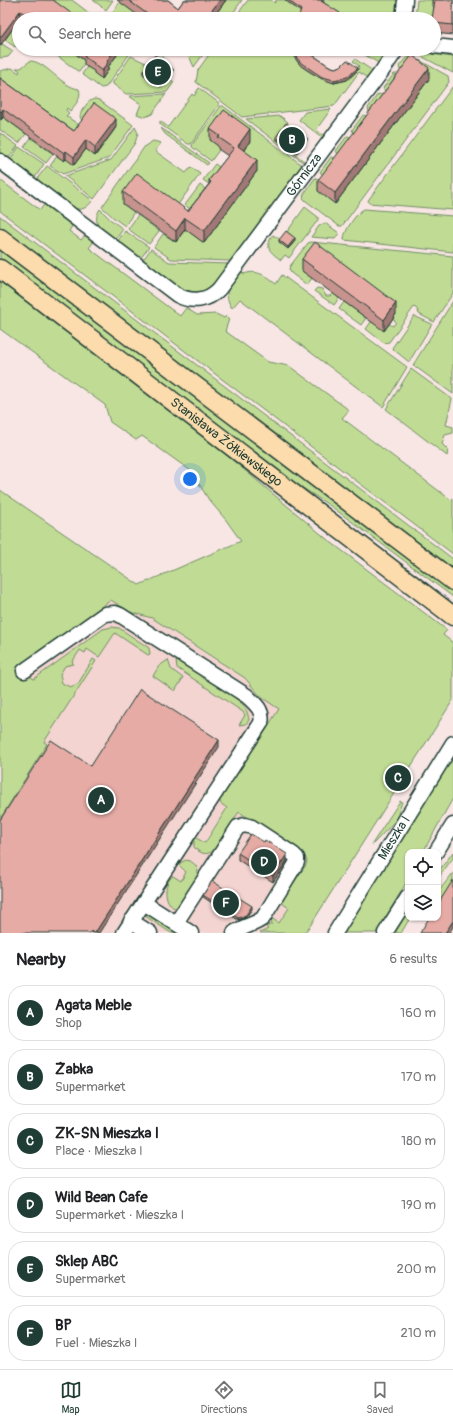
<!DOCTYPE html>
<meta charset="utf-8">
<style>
:root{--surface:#fff;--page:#f2f2f2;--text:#202124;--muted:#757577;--line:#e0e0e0;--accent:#1f3d34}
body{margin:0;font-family:Pangolin,sans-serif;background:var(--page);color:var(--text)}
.controls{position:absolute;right:12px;bottom:12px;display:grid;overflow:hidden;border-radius:8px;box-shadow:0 1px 3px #0004}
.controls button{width:36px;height:36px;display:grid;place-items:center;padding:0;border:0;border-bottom:1px solid var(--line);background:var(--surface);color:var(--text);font:20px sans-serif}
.you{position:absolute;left:190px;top:479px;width:14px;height:14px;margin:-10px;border:3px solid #fff;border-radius:50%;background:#1a73e8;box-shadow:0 0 0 6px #1a73e833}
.badge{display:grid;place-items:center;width:26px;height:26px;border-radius:50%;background:var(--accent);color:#fff;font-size:13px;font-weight:700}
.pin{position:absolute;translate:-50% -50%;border:2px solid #fff;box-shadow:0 1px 4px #0006}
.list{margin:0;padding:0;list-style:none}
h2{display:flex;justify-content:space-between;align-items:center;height:52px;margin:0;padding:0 16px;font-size:17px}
h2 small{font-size:13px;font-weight:400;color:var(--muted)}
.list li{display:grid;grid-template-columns:26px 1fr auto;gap:12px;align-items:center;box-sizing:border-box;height:56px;margin:0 8px 8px;padding:0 8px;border:1px solid var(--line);border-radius:16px}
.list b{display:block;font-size:15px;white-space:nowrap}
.list p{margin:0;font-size:13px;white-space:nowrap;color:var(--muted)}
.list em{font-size:13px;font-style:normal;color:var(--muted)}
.icon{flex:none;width:22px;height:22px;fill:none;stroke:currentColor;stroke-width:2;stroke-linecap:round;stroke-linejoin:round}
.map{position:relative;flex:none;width:453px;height:933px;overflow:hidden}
.search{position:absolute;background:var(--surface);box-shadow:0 1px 3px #0004;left:12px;right:12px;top:12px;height:44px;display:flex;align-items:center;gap:10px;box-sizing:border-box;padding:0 14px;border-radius:22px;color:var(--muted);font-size:15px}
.sheet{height:436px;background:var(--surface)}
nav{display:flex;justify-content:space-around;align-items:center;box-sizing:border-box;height:56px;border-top:1px solid var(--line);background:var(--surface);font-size:11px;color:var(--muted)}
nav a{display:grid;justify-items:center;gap:2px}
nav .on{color:var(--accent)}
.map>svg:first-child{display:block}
</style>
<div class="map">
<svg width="453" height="933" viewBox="0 0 453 933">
<rect width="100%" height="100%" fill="#f8e6e4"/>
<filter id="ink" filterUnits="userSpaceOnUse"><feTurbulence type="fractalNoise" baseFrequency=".025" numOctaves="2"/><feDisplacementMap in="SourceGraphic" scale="8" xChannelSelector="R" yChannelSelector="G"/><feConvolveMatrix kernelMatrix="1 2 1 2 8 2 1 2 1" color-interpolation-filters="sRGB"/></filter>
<g filter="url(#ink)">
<path fill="#f3d4d1" d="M103 595 130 612 152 618 245 678 261 697 280 709 220 800V803L227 808 204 843 210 853 213 851 239 812 303 852 307 861 306 865 281 901 282 903 289 908 279 923 272 918 270 919 272 924 268 929 260 933H257L255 928 247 933H0V786L60 696 11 665Z"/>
<path fill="#c0dc94" stroke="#708c64" d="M42 0H72L97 19H68Z
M93 0H113L106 10Z
M226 0H242L229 19H212Z
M248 0H271L275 3 276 0H285L302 13 299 19H234Z
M324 0H399L397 19H337L340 15 321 4Z
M417 0H433L435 7 434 19H415Z
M120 2 138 15 135 19H119L111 14Z
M19 20V42L15 47 5 40Z
M2 44 13 51 8 57 0 58V46Z
M60 49H69L86 62 79 72 56 55Z
M108 49H133L106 87 101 88 82 74 87 67 89 68Z
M207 49 194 67 190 58 183 51Z
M213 49H292C293 67 319 78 334 83L355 72 359 66 353 61 355 59 373 71 367 78 359 72 334 106 242 117 196 82 198 70Z
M361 49H387L379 63 375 61 360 52Z
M424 53 453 57V73L421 56Z
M410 55 448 76 449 82 342 226H339L306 201 303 198 304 194 315 178 320 179 318 191 336 204 406 74 400 70 399 66 405 59Z
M131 56 148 64 155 56 164 57 160 62 161 87 168 78 174 82 167 92 126 94 113 84V82Z
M30 61C46 61 61 87 79 89 82 98 76 104 70 111L67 108 66 110 69 113 66 116 85 129 76 141 0 86V71L12 68 19 73 20 71 16 68H21Z
M394 74H397L385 91 383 88Z
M453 86V210L369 203 368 201 369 199Z
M199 88 219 103V105L191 144H188L160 124V121L168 127 192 94 194 96Z
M166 94 152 114 145 117 137 114 141 104 129 96Z
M378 94 382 95 369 112 368 108Z
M95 99 99 100 133 125 109 158 63 174 50 166 57 156 64 161 84 147 95 156 116 128C106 125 70 128 83 109 87 104 89 100 95 99Z
M221 106H223L302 165 231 261 171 259 154 247 163 234 176 242 185 229 204 243 256 171 210 140 220 147 219 150 211 161 192 147V145Z
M331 109 316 130 324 136 323 138 299 120 305 112Z
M363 115 366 116 354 133 352 130Z
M280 116 288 122 276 139 305 162 304 163 246 119Z
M3 117 26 134 19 143 0 130V121Z
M135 127 138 133 135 143 94 199 65 176 111 160Z
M161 128 209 163 207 165 165 134Z
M0 133 18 146 8 159 0 153Z
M347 136 351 137 338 154 336 151Z
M31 138 53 154 46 163 24 147Z
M153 141 161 143 155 151 186 173 191 167 200 174 177 206 123 204 134 212 125 226 114 218 102 207 145 146Z
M19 147 44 164 34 179 10 160Z
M331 157 335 158 323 175 320 172Z
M215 164 226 172 215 188 203 180Z
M47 166 88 197 92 201C87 208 82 211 73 208L36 180Z
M0 180 40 210 46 202 74 223 69 231 81 240 87 233 95 240 89 248 180 316 186 308 197 315 216 314 224 318 226 316 229 319 225 331 268 362 289 366 349 410 342 418 451 500 453 498V554L0 211Z
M200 185 211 193 196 214 185 205Z
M305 207 318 217V220L289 258 285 255 281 260C270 252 264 247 273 235L281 240Z
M100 209 111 220 123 229 115 240C104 232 90 225 100 209Z
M364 209 453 216V252L344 240C343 232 357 212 364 209Z
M138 215 159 231 149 244 128 229Z
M0 216 453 559V572L0 228Z
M325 223 339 233 335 239 311 237 319 226Z
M125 231 149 247 140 259 117 242Z
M311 242 453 256V293L434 322 419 314 417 309 414 307 389 342 384 343 366 329 371 322 389 324 393 326 396 322 393 319 396 314 302 271 312 278 307 285 291 273 289 269 290 266 308 243Z
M0 246 453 590V597L332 507 257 458 0 261Z
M151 249 169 262 229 264C224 271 219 280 212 286 191 305 159 273 142 261Z
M241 271 244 274C258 269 265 276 276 284L282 275 407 367 383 407 240 299 232 308C221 291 231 284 241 271Z
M0 281 172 412 223 452 328 540 447 630 443 635 452 642 453 646V700L310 926 304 933H260L268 929 266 927 272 924 271 918 279 923 289 908 282 903 281 901 306 865 307 861 303 852 239 812 213 851C206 856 199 853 194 847V841L196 838 205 843 227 808 220 803V800L279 709 261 697 245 678 152 618 130 612 111 600 16 668 34 679 103 629 112 627 119 628 149 648 150 654 148 655 115 633 99 657 87 649 85 653 80 650 72 662 74 664 65 666 60 674 62 683 70 687 78 684 93 659 96 661 44 742 47 744 0 819V490L139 585 241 541 226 520 209 500 191 471 142 436 136 440 110 422 105 405 0 329Z
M317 288 322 289 326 296H330L333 293 339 298 334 305 314 291Z
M453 301V394L413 365Z
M344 302 366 318 361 325 339 309Z
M414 316 432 324 409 362 393 349 392 348Z
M411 369 452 399 446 425 453 427V433L445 435 442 444 448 450 447 456 386 409Z
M168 660 171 669 183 678 175 691 153 676 159 666Z
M176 661C185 663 234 695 241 703 246 708 248 713 249 720L246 724 239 725 245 715 243 712 177 668Z
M453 757V798L423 852H408V880L376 933H343Z
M400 801 402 802 396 820 373 844H372Z
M453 852V858L438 878V872Z
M186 860C196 862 200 869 197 878L178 907 174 908C164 902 163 883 173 876L181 881 186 872 179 865 180 863Z
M453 873V887L438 905V892Z
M408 912V918H410L401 933H396V931Z
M147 915 150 916 176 933H171L145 916Z"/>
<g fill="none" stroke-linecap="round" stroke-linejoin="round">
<g stroke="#1f3d34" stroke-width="17">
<g id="minor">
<path d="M403 19 405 0"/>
<path d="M434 46 453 48"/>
<path id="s1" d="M0 161 177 295C192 303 208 301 219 289L382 71 397 49"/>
<path d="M24 671 105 614 115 613 120 615 247 696C255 704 264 710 261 723L124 933"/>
<path d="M436 852 453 825"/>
<path d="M144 903 191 933"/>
<path d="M131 921 150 933"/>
<path d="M176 923 238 827 245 825 252 827 293 854 297 858V862L263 918C255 925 242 926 234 933"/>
<path id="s2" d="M335 933 453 743"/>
<path d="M385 933 408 897"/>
</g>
</g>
<g stroke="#1f3d34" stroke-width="21">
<g id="major">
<path d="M0 238 453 581"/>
<path id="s3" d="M0 269 453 616"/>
</g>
</g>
<use href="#minor" stroke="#fff" stroke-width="14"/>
<use href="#major" stroke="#fcdcac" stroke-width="18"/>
</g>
<path fill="#c6938e" stroke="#1f3d34" d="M0 0 79 19H19V20L0 46Z
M117 0H168L178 8 184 0H226L212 19H143Z
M285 0H324L323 2 340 15 338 17 341 19H298L301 12Z
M432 0H453V35L434 33V7L432 6Z
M69 49H117V55L108 67V70L102 79 94 73V71L84 65V60Z
M292 49 308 52 329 66 335 68 358 70 347 80 334 83 322 79 301 66 292 54Z
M143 71H173L161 87 143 74Z
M0 78 74 131 116 127 95 156 86 149 74 165 66 159 64 161 3 117 1 120 0 119Z
M429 79 335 204 318 191V180Z
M210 129 250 141 244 150 257 171 204 243 185 229 176 242 123 204V192L188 211 209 184V180L228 156 218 149V146L210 140Z
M276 137 307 140 296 154 276 139Z
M279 240 295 241 288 249 279 242Z
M302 259 396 314 384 331 302 271Z
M238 853 287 861 273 882 238 860Z
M203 895 252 909 246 917 238 920 203 897Z"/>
<path fill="#a17874" stroke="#1f3d34" d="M220 0H226L212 19H205Z
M20 11V19H19V20L0 46V38Z
M115 49H117V55L108 67V70L102 79V71L107 61Z
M358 68V70L347 80 334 83V80Z
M429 68V79L335 204V193Z
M173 69V71L161 87V85Z
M3 109V117L1 120V112Z
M116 119V127L95 156V147Z
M250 129V141L238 158V146Z
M307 138V140L296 154V152Z
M86 140V149L74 165V157Z
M66 151V159L64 161V153Z
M257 160V171L204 243V231Z
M185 218V229L176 242V231Z
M295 238V241L288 249V247Z
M396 303V314L384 331V320Z
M219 740V747L99 933H95Z
M287 854V861L273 882V876Z
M252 906V909L246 917 238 920V918Z
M453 921V927L449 933H445Z"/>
<path fill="#e6aba5" stroke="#1f3d34" d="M0 0H53L79 19H40L38 18V19H33L20 11 0 38Z
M128 0H168L178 8 184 0H220L205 19H193L189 16 187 19H154Z
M288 0H322L321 1 340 13 337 17 341 19H316L313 17 312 19H298L301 10Z
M435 0H453V25L434 23V19H432Z
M81 49H115L107 61 108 62 102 71 94 65V63L84 57 86 53Z
M292 49H306L308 52 329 66 335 68 341 66 347 60 358 68 347 77 334 80 322 77 301 63 292 52Z
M155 55 173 69 161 85 143 71Z
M412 55 429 68 335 193 318 180Z
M0 78 74 131 94 103 116 119 95 147 86 140 74 157 66 151 64 153 3 109 1 112 0 111Z
M224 110 250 129 238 146 257 160 204 231 185 218 176 231 123 192 137 173 188 211 211 182 209 180 234 148 218 137 220 136 210 129Z
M286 123 307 138 296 152 276 137Z
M286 231 295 238 288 247 279 240Z
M315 242 396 303 384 320 302 259Z
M140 689 219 740 95 933H93L91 931 90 933H0V820L51 740 91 766Z
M251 834 264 842 265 840 287 854 273 876 238 853Z
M453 880V921L445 933H420L429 918H438V904Z
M212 881 252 906 246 915 238 918 203 895Z"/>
</g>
<g text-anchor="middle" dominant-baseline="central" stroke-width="3" stroke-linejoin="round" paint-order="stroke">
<g font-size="13" fill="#1f3d34" stroke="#fff">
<text stroke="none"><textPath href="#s1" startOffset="410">Górnicza</textPath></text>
<text stroke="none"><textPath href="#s3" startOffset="285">Stanisława Żółkiewskiego</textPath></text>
<text stroke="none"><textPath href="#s2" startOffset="112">Mieszka I</textPath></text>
</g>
</g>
</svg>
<div class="controls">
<button><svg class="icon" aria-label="locate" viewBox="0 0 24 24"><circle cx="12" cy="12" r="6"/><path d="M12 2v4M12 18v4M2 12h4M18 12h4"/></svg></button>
<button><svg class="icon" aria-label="layers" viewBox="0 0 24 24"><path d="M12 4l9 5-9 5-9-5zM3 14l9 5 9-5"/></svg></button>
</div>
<div class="you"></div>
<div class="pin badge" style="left:101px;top:800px">A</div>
<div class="pin badge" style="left:292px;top:140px">B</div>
<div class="pin badge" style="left:398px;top:778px">C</div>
<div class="pin badge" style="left:264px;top:862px">D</div>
<div class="pin badge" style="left:158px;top:72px">E</div>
<div class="pin badge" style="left:226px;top:903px">F</div>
<div class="search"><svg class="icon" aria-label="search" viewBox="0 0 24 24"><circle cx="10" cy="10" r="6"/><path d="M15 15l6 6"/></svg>Search here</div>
</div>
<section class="sheet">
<h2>Nearby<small>6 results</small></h2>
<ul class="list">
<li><span class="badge">A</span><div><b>Agata Meble</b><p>Shop</p></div><em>160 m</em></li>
<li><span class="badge">B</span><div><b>Żabka</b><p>Supermarket</p></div><em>170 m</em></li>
<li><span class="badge">C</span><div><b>ZK-SN Mieszka I</b><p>Place · Mieszka I</p></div><em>180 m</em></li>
<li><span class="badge">D</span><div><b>Wild Bean Cafe</b><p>Supermarket · Mieszka I</p></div><em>190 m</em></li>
<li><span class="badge">E</span><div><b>Sklep ABC</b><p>Supermarket</p></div><em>200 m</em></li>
<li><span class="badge">F</span><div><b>BP</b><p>Fuel · Mieszka I</p></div><em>210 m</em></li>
</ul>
</section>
<nav>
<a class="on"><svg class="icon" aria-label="map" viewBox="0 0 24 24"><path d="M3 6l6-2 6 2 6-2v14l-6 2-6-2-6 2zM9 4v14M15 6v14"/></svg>Map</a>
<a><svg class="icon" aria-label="directions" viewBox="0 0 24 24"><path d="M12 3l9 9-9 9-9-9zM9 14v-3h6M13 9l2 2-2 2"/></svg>Directions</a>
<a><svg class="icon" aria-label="saved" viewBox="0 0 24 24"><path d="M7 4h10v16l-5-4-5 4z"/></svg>Saved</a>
</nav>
